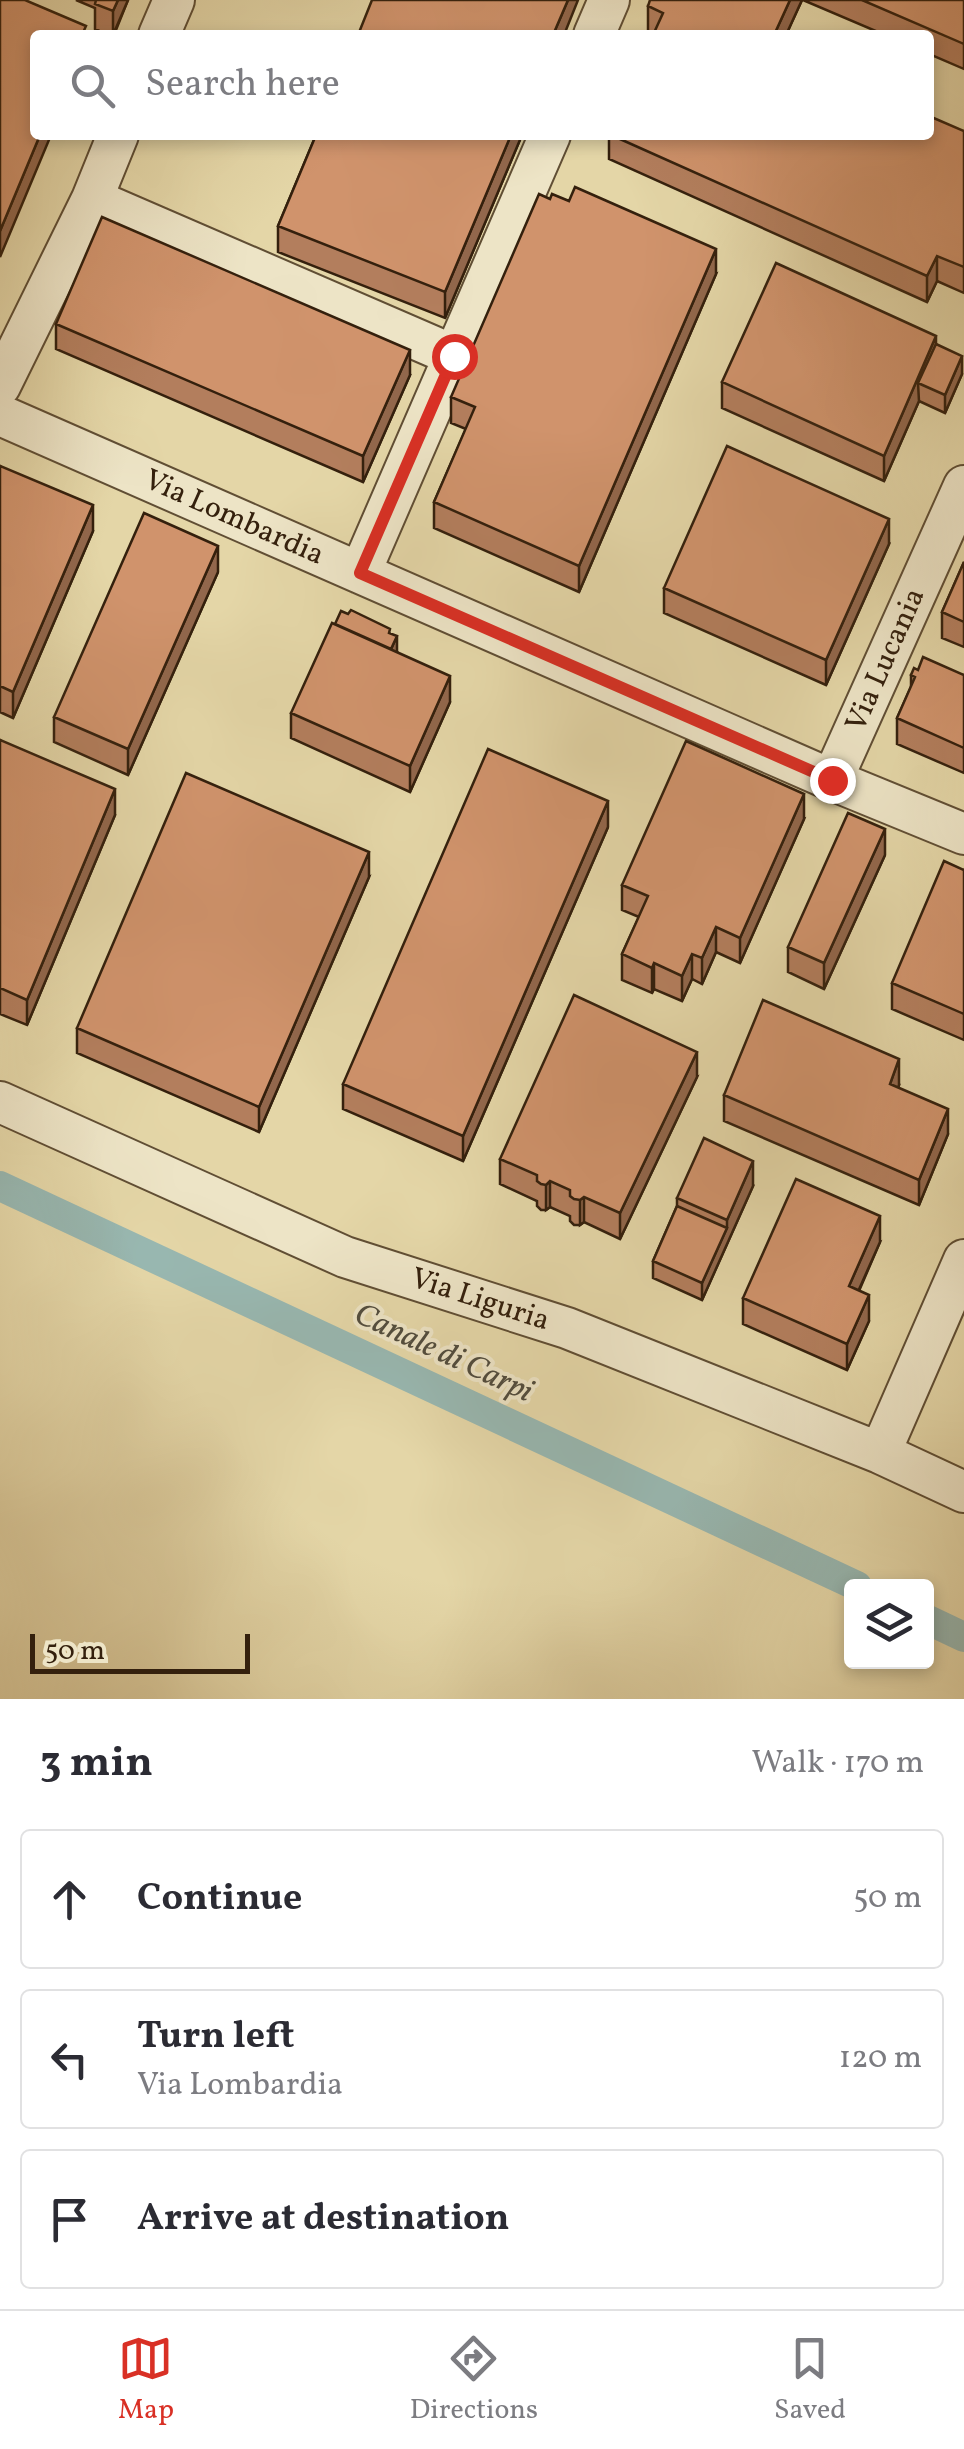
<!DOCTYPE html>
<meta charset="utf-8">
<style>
:root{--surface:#fff;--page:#f2f2f3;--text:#2b2b33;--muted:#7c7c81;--line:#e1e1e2;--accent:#d93025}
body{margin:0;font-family:Vollkorn,serif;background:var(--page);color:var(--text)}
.controls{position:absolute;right:30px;bottom:30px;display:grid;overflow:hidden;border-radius:10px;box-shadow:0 5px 15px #0003}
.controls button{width:90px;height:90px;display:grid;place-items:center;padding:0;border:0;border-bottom:2px solid var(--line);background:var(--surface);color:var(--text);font:50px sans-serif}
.scale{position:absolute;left:30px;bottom:25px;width:220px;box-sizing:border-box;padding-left:10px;border:5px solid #34200d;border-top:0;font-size:28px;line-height:35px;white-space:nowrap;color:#34200d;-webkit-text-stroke:8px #ede4c6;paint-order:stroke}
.stop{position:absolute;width:30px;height:30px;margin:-22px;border:8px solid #d93025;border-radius:50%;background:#fff}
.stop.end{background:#d93025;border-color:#fff;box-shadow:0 2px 10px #0008}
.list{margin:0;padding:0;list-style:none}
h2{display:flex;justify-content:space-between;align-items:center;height:130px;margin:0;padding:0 40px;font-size:42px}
h2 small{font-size:32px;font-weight:400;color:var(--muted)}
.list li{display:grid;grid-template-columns:65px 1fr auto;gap:30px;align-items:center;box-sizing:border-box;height:140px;margin:0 20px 20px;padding:0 20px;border:2px solid var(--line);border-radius:10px}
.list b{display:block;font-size:38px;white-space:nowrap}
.list p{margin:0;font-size:32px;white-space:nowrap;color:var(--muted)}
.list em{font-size:32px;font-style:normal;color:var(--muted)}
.icon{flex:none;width:55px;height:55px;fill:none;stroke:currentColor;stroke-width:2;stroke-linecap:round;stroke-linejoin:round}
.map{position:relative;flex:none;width:964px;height:1699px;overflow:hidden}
.search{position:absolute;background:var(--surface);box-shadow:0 5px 15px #0003;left:30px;right:30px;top:30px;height:110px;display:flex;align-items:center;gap:25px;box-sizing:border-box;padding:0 35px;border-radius:10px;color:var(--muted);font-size:38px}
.sheet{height:610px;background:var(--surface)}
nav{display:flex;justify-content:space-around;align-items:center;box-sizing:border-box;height:140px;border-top:2px solid var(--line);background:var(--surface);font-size:28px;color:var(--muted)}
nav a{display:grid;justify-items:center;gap:5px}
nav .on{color:var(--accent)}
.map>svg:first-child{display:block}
</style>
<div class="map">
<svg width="964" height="1699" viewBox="0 0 964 1699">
<rect width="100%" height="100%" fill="#e4d6a7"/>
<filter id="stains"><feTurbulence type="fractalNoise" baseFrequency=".002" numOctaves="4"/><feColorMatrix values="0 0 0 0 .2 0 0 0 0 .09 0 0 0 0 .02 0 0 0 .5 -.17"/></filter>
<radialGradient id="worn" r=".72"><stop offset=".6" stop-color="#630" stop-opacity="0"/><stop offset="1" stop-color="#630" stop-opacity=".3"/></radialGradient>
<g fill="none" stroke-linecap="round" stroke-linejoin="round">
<path stroke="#98b7b0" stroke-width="30" d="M0 1186 857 1586
M926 1619 964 1637"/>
<g stroke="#604e34" stroke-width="44">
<path id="minor" d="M159 35 174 0
M594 35 609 0
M92 199 455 356
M0 386 92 199 118 135
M0 415 832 780 964 834
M360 573 550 135
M832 780 964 486
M0 1102 345 1257 567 1328 880 1453 964 1492
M880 1453 964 1260"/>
</g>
<use href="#minor" stroke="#ede4c6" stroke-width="40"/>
</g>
<path fill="#b37e5d" stroke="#34200d" stroke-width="2.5" d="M76 0H128L114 35H108L95 29V8Z
M802 0 786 35H653L648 32V6Z
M803 0H964V69L929 54V35H885Z
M964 131V293L937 281 927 302 609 159V135H929Z
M316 135H522L445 318 278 252V226Z
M716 274 579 592 434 528V502L466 429 451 423V397Z
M56 324 410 375 363 482 56 349Z
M936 344 962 374 945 413 919 401 884 481 722 408V382Z
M0 466 93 531 13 718 0 712Z
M889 544 826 685 664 613V588Z
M964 562V647L942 638V612Z
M218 572 128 775 54 742V717Z
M390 634 397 652 450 702 410 792 291 738V713Z
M918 670 964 675V773L897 744V718L911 687V675Z
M0 740 115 815 27 1025 0 1014Z
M804 819 740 963 716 952 702 984 692 979 682 1001 654 989 652 993 622 980V954L639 917 622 910V885Z
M608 827 463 1161 343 1109V1084Z
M885 855 824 989 788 972V947Z
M964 870V1040L892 1009V983Z
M369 877 259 1132 77 1053V1028Z
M697 1077 620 1239 584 1222 580 1225H574L570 1221V1216L550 1207 546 1210H541L537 1206V1201L500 1184V1159Z
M899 1085 898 1088 948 1134 919 1205 724 1121V1095Z
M753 1186 702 1300 653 1278V1261L677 1206V1198Z
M880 1242 859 1291 869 1321 847 1370 743 1324V1298Z"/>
<path fill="#92674c" stroke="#34200d" stroke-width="2.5" d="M118 0H128L113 35V11Z
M568 0H578L564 35H553Z
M790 0H802L786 35H774Z
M40 135H51L0 257V231Z
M511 135H522L445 318V292Z
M716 249V274L579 592V566Z
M937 256V281L927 302V276Z
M936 336V362L918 383 919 401 884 481V456Z
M410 350V375L363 482V456Z
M962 356V374L945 413V395Z
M93 505V531L13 718V692Z
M889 519V544L826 685V660Z
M218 546V572L128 775V749Z
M397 636V654L388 656Z
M450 676V702L410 792V766Z
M115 789V815L27 1025V1000Z
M804 794V819L740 963V938Z
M608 801V827L463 1161V1136Z
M885 829V855L824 989V963Z
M369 852V877L259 1132V1107Z
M716 927V952L702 984V958Z
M692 954V979L682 1001V976Z
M654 963V989L652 993V968Z
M697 1052V1077L620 1239V1213Z
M899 1059V1085L890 1110V1084Z
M948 1109V1134L919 1205V1180Z
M753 1161V1186L702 1300V1283L727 1228V1220Z
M550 1181V1207L546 1210V1185Z
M584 1197V1222L580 1225V1200Z
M880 1216V1242L849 1312V1286Z
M869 1295V1321L847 1370V1344Z"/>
<path fill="#d0936c" stroke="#34200d" stroke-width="2.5" d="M0 0H25L86 26 82 35H35V135H40L0 231Z
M96 0H118L113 11 95 4Z
M372 0H568L553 35H358Z
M650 0H790L774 35H653L663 13 648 6Z
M862 0H964V44Z
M929 116 964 131V267L937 256 927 276 611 135H929Z
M316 135H511L445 292 278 226Z
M575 187 716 249 579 566 434 502 475 407 451 397 539 194 550 199 552 194 569 201Z
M102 217 410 350 363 456 56 324Z
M776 263 936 336 884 456 722 382Z
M936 344 962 356 945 395 918 383Z
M727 446 889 519 826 660 664 588Z
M0 466 93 505 13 692 0 686Z
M144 513 218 546 128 749 54 717Z
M964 562V622L942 612Z
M351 610 390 629 389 633 397 636 391 649 335 624 341 611 348 614Z
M332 623 450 676 410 766 291 713Z
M923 657 964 675V748L897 718 915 677 911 675 914 668 918 670Z
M0 740 115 789 27 1000 0 988Z
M686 741 804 794 740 938 716 927 702 958 692 954 682 976 654 963 652 968 622 954 648 896 622 885Z
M488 749 608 801 463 1136 343 1084Z
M186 773 369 852 259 1107 77 1028Z
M848 813 885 829 824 963 788 947Z
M944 861 964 870V1014L892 983Z
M574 995 697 1052 620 1213 584 1197 580 1200 574 1199 570 1196V1190L550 1181 546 1185 541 1184 537 1181V1175L500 1159Z
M763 1000 899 1059 890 1084 948 1109 919 1180 724 1095Z
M704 1138 753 1161 727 1220 677 1198Z
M796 1179 880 1216 849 1286 869 1295 847 1344 743 1298Z
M677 1206 727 1228 702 1283 653 1261Z"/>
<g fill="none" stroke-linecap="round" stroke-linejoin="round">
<path stroke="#d93025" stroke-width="12" d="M454 356 360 573 832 780"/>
</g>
<g text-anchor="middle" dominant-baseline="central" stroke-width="8" stroke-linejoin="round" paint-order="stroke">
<g font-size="30" fill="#34200d" stroke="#ede4c6">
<text transform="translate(234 518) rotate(24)">Via Lombardia</text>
<text transform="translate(886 660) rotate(-66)">Via Lucania</text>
<text transform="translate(480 1300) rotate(18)">Via Liguria</text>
</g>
<g font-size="32" font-style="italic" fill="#524d3e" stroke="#ede4c6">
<text transform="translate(443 1354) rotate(25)">Canale di Carpi</text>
</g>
</g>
<rect width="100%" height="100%" filter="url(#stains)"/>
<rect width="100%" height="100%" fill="url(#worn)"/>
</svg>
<div class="controls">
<button><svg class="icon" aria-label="layers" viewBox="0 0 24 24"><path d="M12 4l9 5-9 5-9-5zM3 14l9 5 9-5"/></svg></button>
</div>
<div class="scale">50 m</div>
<div class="stop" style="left:454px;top:356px"></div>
<div class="stop end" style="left:832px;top:780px"></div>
<div class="search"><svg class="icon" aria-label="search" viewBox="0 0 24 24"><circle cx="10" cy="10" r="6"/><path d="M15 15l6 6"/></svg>Search here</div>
</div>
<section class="sheet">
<h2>3 min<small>Walk · 170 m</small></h2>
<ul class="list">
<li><svg class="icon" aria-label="ahead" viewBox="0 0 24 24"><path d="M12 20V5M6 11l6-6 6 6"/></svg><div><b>Continue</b></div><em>50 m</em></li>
<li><svg class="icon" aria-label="left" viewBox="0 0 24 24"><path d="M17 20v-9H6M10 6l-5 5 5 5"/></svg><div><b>Turn left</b><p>Via Lombardia</p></div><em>120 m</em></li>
<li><svg class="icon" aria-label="arrive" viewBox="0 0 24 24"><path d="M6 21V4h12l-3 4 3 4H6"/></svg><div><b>Arrive at destination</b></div></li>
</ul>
</section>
<nav>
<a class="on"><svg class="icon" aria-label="map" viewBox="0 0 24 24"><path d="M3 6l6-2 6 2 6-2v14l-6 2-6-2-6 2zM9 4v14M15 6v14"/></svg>Map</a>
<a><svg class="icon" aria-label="directions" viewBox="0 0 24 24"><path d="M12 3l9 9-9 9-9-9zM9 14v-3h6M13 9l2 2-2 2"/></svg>Directions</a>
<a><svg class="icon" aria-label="saved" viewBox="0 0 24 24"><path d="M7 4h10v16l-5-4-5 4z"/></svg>Saved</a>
</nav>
